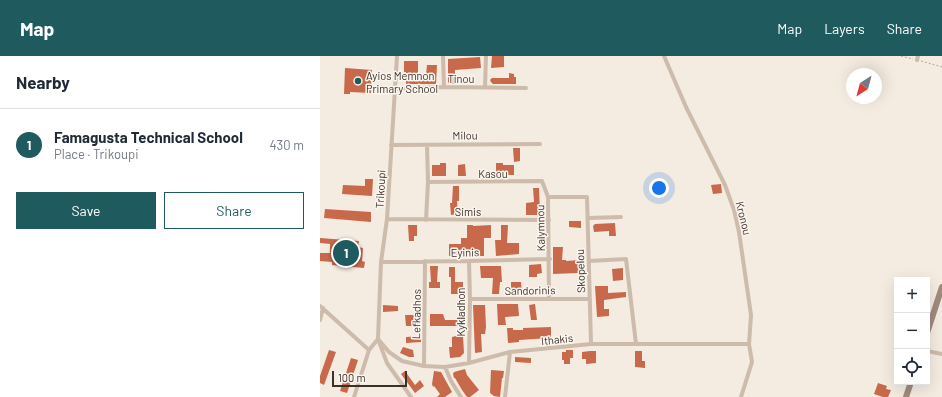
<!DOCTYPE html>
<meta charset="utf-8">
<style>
:root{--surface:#fff;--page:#f2f2f3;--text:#1f2937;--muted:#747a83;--line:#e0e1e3;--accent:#1f5a5e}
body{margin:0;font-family:Barlow,sans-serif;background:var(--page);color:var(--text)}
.controls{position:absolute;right:12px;bottom:12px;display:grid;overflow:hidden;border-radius:0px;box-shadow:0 4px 16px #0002}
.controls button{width:36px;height:36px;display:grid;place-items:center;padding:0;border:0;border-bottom:1px solid var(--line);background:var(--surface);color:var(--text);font:20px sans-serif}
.compass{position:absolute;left:526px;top:12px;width:36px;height:36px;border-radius:50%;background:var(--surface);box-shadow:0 4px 16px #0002;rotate:216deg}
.scale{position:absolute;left:12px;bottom:10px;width:75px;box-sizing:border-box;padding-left:4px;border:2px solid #3b302b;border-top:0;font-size:11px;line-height:14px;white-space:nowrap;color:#3b302b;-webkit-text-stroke:3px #fbf5ee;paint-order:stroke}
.you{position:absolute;left:339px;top:132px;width:14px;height:14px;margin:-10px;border:3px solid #fff;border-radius:50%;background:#1a73e8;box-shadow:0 0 0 6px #1a73e833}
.badge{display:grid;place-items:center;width:26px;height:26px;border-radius:50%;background:var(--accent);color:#fff;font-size:13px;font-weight:700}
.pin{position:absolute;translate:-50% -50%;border:2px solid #fff;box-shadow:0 1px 4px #0006}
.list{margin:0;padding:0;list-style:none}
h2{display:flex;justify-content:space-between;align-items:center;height:52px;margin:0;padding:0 16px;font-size:17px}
h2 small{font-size:13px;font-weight:400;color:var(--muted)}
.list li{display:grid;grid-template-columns:26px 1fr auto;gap:12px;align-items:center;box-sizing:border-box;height:72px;padding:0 16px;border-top:1px solid var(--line)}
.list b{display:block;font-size:15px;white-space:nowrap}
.list p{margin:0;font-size:13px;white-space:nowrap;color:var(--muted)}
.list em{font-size:13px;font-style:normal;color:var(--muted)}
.actions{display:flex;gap:8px;padding:12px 16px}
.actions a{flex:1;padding:9px 0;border:1px solid var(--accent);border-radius:0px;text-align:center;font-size:14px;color:var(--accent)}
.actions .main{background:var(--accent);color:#fff}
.icon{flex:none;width:22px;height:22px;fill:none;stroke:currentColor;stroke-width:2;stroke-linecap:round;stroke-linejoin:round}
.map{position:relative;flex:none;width:622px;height:341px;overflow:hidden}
header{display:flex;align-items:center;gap:24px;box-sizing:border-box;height:56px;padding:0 20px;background:var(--accent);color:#fff}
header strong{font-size:19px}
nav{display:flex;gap:22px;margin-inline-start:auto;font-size:14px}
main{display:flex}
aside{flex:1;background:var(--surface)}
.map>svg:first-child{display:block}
</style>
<header>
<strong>Map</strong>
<nav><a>Map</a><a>Layers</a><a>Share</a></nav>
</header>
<main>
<aside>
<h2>Nearby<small></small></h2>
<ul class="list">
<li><span class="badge">1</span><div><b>Famagusta Technical School</b><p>Place · Trikoupi</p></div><em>430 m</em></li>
</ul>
<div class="actions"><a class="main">Save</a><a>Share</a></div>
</aside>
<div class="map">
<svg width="622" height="341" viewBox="0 0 622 341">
<rect width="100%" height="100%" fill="#f4ebe1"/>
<path fill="#c8694b" d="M172 0H184V11L171 12Z
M160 1 161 12 135 14V28H130L128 26V3Z
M84 5H98V19H106L107 9H117L116 28H86V16H84Z
M25 12 52 14 51 37 30 36V38H24Z
M189 17 194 18V21H196V28H173L171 26 170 24 172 22H189Z
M193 92H200V105L194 106Z
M120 107H126V120H112V109H120Z
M176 107H183V109H194V119H176Z
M145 108 146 120H138V109Z
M45 123H53L52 140 22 138 23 129 45 130Z
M401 128 402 137 393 138 391 129Z
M133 130H139V145H137L138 158 131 159 130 147H132Z
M213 132H219L220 157H219V159H206V147L214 146Z
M5 153 51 156V166L4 162Z
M249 165H261V172L249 171Z
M295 167 296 180H289V175L274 176 273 170 275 168Z
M88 169H97V180H94V185H89Z
M147 169H153V170L171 169V182H164V200H129V188H141V182H147Z
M181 169H188L187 187H199V198L176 200 175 184H181Z
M0 182 39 185 38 191 43 192 42 205 45 206 44 212 12 209V206L0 205V197H10V188L0 187Z
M233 191H243L242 204H246V205L261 204V214H258V217L233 218Z
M221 208 222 217 217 218V221H209V209Z
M110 210H118L117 226H120V232H109V226H111Z
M160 210H181L182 226H180L179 238H172L173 222H161Z
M129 211H135V226H143V238H131V221H129Z
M303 212V224L293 225 292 213Z
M191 226H201L202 238H191Z
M275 230H288V237L306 236V241L284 244V253H289V260L277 261Z
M177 248H198L199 260 185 261 186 269H178Z
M215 248 217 264H211L209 249Z
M63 249 78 250V255L63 256Z
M153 249H165L166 271 165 278H161L162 296 155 297Z
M110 258H123L125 264H142V270H110Z
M85 259H99L100 270H86Z
M231 271V282L199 284V286L188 287 187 272H193V274H203V272Z
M101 280V286L86 287V281Z
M136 280H143L144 297 140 301 130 302 129 291H132V281Z
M83 291 93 294 94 301H89L80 297Z
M9 294 16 296 4 329 0 327V320Z
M246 294H253V302H250V308H244V304H242V296H246Z
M270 295H276V307L266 308V303H262V296Z
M315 295H322V305H325V312L315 311Z
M195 301 211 302V307L195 306Z
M31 302 38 304 27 337 20 335Z
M145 313 147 319 159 334 150 341H147L142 334 135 322H134L133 318 134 316Z
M171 314 184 315 183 322H182L180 341 174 340 170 337Z
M85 315 95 329 100 324 104 330 95 337 81 318Z
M114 315 121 316 132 336 125 341H117L120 338 114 330 113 331 112 328Z
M558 327 567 330 566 333 571 334 568 341H563L554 338Z"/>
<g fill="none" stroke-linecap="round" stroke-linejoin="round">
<path stroke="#b9a596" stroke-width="1" stroke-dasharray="2 2" stroke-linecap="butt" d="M581 0 593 3
M601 5 622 11"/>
<path stroke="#cdbbac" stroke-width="4" d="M77 0 67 163 61 206 58 283 67 307 91 341
M123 0 124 31
M344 0 366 51 405 129 414 154 419 176 431 259 429 288 432 306 421 341
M597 4 598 0
M165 31 166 0
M75 33 124 31 206 32
M71 89 220 88
M108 126 222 125 228 141
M268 162 301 161
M67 163 229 164
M106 164 108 126 107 89
M269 205 306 203 316 288
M61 206 149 205 230 203
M229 242 228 141H267L271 288
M150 243H270
M0 250 49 294
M0 264 3 252
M607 295 622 298
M149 307 150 243 149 205
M104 310 105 205
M125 311 131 325 141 341
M34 341 49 294 58 283 69 296 82 305 104 310 125 311 149 307 190 296 271 288H429
M185 341 190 296"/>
<path stroke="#a18a7d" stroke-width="6" d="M607 277 622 231
M586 341 591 326"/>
</g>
<circle fill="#1f5a5e" stroke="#fbf5ee" stroke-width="1.5" cx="38" cy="25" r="4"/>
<g text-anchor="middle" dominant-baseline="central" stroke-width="3" stroke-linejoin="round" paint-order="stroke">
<g font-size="11" fill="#3b302b" stroke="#fbf5ee" text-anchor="start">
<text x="46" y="19">Ayios Memnon<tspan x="46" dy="13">Primary School</tspan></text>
</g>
<g font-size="11" fill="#3b302b" stroke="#fbf5ee">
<text x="141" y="22">Tinou</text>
<text transform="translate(145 79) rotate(-1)">Milou</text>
<text x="173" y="117">Kasou</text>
<text transform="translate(60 133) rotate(-87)">Trikoupi</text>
<text x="148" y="155">Simis</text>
<text transform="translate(424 162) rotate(76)">Kronou</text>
<text transform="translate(220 172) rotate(-91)">Kalymnou</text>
<text transform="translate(145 196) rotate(-1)">Eyinis</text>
<text transform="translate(260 215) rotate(-92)">Skopelou</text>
<text transform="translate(210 234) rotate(-1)">Sandorinis</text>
<text transform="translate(140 256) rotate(-90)">Kykladhon</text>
<text transform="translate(96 258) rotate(-89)">Lefkadhos</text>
<text transform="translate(237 283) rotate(-6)">Ithakis</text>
</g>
</g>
</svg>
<div class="controls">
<button>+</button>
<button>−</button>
<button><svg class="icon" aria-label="locate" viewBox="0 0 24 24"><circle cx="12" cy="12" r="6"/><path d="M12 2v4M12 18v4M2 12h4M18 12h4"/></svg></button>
</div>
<svg class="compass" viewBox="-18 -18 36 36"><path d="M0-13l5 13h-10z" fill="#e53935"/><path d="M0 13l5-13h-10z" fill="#747a83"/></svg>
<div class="scale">100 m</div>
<div class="you"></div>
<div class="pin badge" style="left:26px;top:197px">1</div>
</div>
</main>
